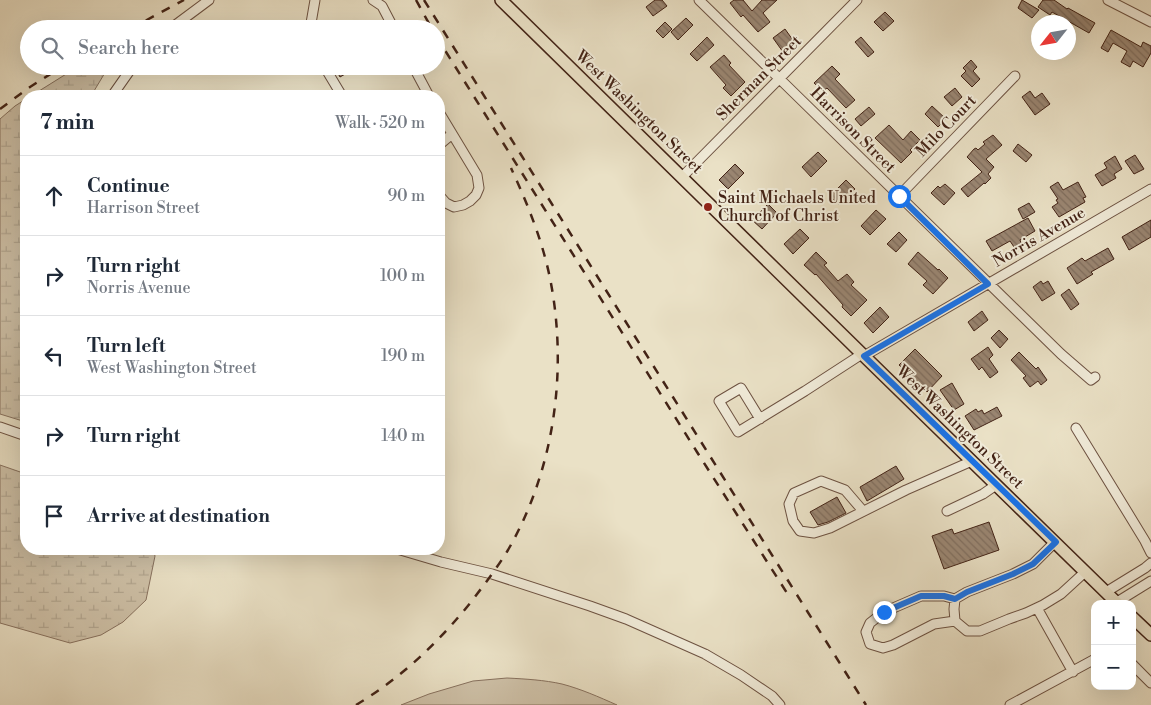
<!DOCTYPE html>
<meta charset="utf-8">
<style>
:root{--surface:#fff;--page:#f6f6f7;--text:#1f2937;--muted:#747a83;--line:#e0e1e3}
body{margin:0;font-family:"Libre Bodoni",serif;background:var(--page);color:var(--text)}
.controls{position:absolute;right:15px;bottom:15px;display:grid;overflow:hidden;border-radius:10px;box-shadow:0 5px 20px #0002}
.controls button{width:45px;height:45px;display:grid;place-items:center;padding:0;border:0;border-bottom:1px solid var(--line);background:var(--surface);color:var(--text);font:25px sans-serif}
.compass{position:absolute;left:1031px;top:15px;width:45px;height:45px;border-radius:50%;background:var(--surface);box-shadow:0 5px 20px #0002;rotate:239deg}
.stop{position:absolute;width:15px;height:15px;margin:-11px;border:4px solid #1a73e8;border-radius:50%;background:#fff}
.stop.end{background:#1a73e8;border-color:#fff;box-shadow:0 1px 5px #0008}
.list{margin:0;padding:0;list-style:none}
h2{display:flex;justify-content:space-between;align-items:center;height:65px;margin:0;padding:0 20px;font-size:21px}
h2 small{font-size:16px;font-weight:400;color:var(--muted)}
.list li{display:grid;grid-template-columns:32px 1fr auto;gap:15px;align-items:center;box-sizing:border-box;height:80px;padding:0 20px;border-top:1px solid var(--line)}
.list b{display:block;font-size:19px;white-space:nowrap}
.list p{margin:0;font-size:16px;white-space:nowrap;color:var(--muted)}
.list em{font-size:16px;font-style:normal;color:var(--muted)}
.icon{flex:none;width:28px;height:28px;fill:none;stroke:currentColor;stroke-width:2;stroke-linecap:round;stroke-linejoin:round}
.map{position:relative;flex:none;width:1151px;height:705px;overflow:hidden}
.search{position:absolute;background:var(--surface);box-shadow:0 5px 20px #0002;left:20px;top:20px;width:425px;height:55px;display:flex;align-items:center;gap:12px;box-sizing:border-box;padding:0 18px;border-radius:28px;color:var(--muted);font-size:19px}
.panel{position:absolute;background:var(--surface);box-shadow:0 5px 20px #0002;left:20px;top:90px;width:425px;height:465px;border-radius:20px}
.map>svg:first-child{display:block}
</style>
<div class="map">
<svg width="1151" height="705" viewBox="0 0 1151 705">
<defs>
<pattern id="wetland-marsh" width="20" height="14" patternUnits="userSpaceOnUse" patternTransform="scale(1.25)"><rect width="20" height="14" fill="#cec1a8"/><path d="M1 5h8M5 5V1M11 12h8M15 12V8" fill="none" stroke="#b2a690"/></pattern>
<pattern id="building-back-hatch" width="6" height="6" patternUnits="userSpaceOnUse" patternTransform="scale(1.25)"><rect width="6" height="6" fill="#9a8672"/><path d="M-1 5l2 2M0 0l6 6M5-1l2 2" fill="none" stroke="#7f6d5d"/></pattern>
</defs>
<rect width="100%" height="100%" fill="#eae1c6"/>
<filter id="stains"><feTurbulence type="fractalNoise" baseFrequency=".004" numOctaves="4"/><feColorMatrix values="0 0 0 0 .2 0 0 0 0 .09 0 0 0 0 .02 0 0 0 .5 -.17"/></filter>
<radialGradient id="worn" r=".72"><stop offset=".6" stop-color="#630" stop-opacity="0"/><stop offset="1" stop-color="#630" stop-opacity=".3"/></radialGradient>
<path fill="url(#wetland-marsh)" stroke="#88725f" d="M79 66H109L91 96H31Z
M26 99V422L0 414V119L15 106Z
M0 465 26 474V549H153L155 556 146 600 123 622 101 635 70 643 0 623Z"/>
<path fill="#cec1a8" stroke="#88725f" d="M507 678C526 679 544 680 562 684 581 689 599 697 617 705H401L429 694 473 681Z"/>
<path fill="url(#building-back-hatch)" stroke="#432316" d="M655 0H662L667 6 653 16 646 7Z
M734 0H743L752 11 762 0H777L763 13 770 22 758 32 743 15 741 17 730 3Z
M1022 0 1039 10 1032 18 1018 8Z
M1043 0H1054L1067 9 1068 8 1095 23 1089 33 1052 12 1050 15 1038 7Z
M885 12 894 21 883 31 874 22Z
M686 18 693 25 678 40 671 32Z
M665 22 672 29 663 38 656 31Z
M785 29 795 43 783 52 773 38Z
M1111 30 1141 47 1143 42 1151 46V53L1143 67 1133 61 1130 67 1121 62 1127 51 1113 43 1108 52 1101 48Z
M707 37 714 45 697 61 690 54Z
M861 37 874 52 868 57 855 42Z
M724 55 731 63 729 65 745 82 731 96 723 88 726 85 710 67Z
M971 60 977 67 973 71 980 79 972 87 961 76 966 71 963 68Z
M334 66H359L340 77Z
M832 66 840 74 835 79 855 100 846 108 827 88 823 91 814 83Z
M955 88 962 97 952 106 944 97Z
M1030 91 1035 98 1042 93 1050 104 1035 115 1022 97Z
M932 106 946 119 938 127 925 114Z
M869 107 875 114 861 126 855 119Z
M889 125 903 140 911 131 920 140 910 150 912 152 901 163 875 138Z
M993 135 1002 145 986 159 994 167 988 174 991 178 985 184 984 183 968 197 961 189 982 172 967 157 974 149 976 148 978 150 985 144 983 142Z
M1018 144 1032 155 1026 162 1013 151Z
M818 152 827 161 811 177 802 167Z
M1135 155 1144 169 1134 174 1125 161Z
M1115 156 1122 169 1114 174 1116 178 1102 186 1095 175 1107 168 1104 163Z
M735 164 744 173 728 189 719 180Z
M846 180 855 189 839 205 830 196Z
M1058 182 1063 190 1078 182 1086 197 1083 198 1085 202 1059 217 1052 207 1058 203 1056 200 1058 199 1050 187Z
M945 184 955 193 944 205 931 193 938 186 940 188Z
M1029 203 1035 212 1023 219 1018 209Z
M768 204 777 213 762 229 752 220Z
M876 210 886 219 870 235 861 226Z
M1028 218 1035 231 1020 240 1021 243 1014 247 1010 241 992 251 986 241Z
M1151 220V237L1129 250 1122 237Z
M800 229 809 238 793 254 784 244Z
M899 232 907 240 896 252 887 244Z
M1108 248 1114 259 1091 272 1093 274 1077 284 1067 268 1082 258 1085 261Z
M816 252 827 263 824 265 838 281 847 274 854 282 851 285 867 300 851 316 842 307 843 305 816 274 815 275 804 265Z
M918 252 938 270 939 269 948 278 933 294 923 285 927 281 908 264Z
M1041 281 1043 284 1048 281 1055 293 1042 301 1033 287Z
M1069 289 1079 304 1071 310 1061 295Z
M880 307 889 317 873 333 864 323Z
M982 311 988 320 974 331 968 322Z
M999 330 1008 339 1000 348 991 338Z
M988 347 993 355 989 359 998 372 990 378 982 367 979 370 971 359Z
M915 349 942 376 927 392 899 365Z
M1019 352 1036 369 1038 367 1047 380 1041 385 1038 381 1030 387 1023 378 1026 376 1011 360Z
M952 383 964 404 954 410 940 390Z
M997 407 1002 416 974 430 965 416 976 409 978 412 982 410 984 414Z
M896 466 904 479 867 501 860 487Z
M837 497 846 513 828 522 818 525 810 512Z
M989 522 999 550 944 569 932 536 952 529 954 534Z"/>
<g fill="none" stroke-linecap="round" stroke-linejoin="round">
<g stroke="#6d5242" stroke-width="11">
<path id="minor" d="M373 0 382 6 394 29
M699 0 1061 354 1091 380 1095 377
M1108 0 1151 22
M170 29 209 0
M310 29 315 0
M324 66 342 96
M413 66 429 96
M112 96 133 66
M439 112 477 175 479 188 476 195 470 201 463 205 454 207 446 203 439 195
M439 145 452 134
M682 177 857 0
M899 196 1015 76
M864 356 1151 189
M760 419 741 388 719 401 738 432 805 391 862 354
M0 427 26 436
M1076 428 1145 541 1151 553
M863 511 845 490 821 481 794 493 789 504 793 521 800 531 814 533 830 528 906 490 972 461
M947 511 983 494 996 485
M1055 542 1033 564 1013 574 967 592 955 599 954 609 955 621 967 631H980L1009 619 1026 613 1043 605 1061 594 1085 572
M397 549 441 562 492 574 590 606 626 619 705 654 741 675 772 696 780 705
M1106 592 1145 568 1151 563
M955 599 944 596H921L884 612 870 623 866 632 870 644 883 648 893 645 934 624 955 621
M1117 602 1151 581
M1037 608 1073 672
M1132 664 1151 683
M1010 705 1095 659"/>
</g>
<g stroke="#432316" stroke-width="14">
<path id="major" d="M501 0 862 354 1118 604
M1132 617 1151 635"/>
</g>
<use href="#minor" stroke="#f1ecda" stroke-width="9"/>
<use href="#major" stroke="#eae1c6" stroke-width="11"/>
<path stroke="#432316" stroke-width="2.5" stroke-dasharray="9 9" stroke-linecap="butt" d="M416 0 432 29
M424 0 866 705
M130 29 184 0
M436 36 697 452 787 593
M0 109 30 87 63 66
M356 705C401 678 438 643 471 602 484 585 497 568 508 550 553 472 567 377 552 289 545 247 529 207 511 168"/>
</g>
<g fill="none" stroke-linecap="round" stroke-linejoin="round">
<path stroke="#1a73e8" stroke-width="6" d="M884 612 921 596H944L955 599 967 592 1013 574 1033 564 1056 542 864 356 988 284 899 196"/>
</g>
<circle fill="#8f2418" stroke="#f1ecda" stroke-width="2" cx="708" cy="207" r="5"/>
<g text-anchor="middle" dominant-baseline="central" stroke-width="4" stroke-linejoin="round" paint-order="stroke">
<g font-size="16" fill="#432316" stroke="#f1ecda">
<text transform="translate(759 78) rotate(-45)">Sherman Street</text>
<text transform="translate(639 112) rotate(44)">West Washington Street</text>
<text transform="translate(946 126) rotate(-46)">Milo Court</text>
<text transform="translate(853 130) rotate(45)">Harrison Street</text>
<text transform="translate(1039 237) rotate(-30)">Norris Avenue</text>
<text transform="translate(960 427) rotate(44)">West Washington Street</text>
</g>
<g font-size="16" fill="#432316" stroke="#f1ecda" text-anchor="start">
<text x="718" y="198">Saint Michaels United<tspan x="718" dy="18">Church of Christ</tspan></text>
</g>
</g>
<rect width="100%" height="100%" filter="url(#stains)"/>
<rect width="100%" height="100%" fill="url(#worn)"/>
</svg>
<div class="controls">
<button>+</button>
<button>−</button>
</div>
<svg class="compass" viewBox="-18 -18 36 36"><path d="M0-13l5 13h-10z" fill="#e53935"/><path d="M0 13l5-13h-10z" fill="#747a83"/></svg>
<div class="stop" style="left:899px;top:196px"></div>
<div class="stop end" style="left:884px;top:612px"></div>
<div class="search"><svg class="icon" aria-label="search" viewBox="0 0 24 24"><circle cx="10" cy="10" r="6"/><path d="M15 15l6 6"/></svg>Search here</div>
<section class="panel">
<h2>7 min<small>Walk · 520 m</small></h2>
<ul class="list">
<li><svg class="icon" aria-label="ahead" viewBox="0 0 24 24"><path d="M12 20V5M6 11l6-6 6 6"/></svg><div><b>Continue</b><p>Harrison Street</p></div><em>90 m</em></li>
<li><svg class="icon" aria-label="right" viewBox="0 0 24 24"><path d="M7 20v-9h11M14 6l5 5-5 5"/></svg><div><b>Turn right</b><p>Norris Avenue</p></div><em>100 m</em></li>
<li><svg class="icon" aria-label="left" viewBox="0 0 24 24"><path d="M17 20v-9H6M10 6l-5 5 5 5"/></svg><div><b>Turn left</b><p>West Washington Street</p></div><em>190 m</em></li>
<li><svg class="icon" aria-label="right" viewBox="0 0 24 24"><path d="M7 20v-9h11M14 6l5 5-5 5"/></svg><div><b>Turn right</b></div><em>140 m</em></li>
<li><svg class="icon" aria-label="arrive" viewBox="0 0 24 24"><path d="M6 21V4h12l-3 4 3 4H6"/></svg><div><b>Arrive at destination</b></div></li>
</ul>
</section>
</div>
